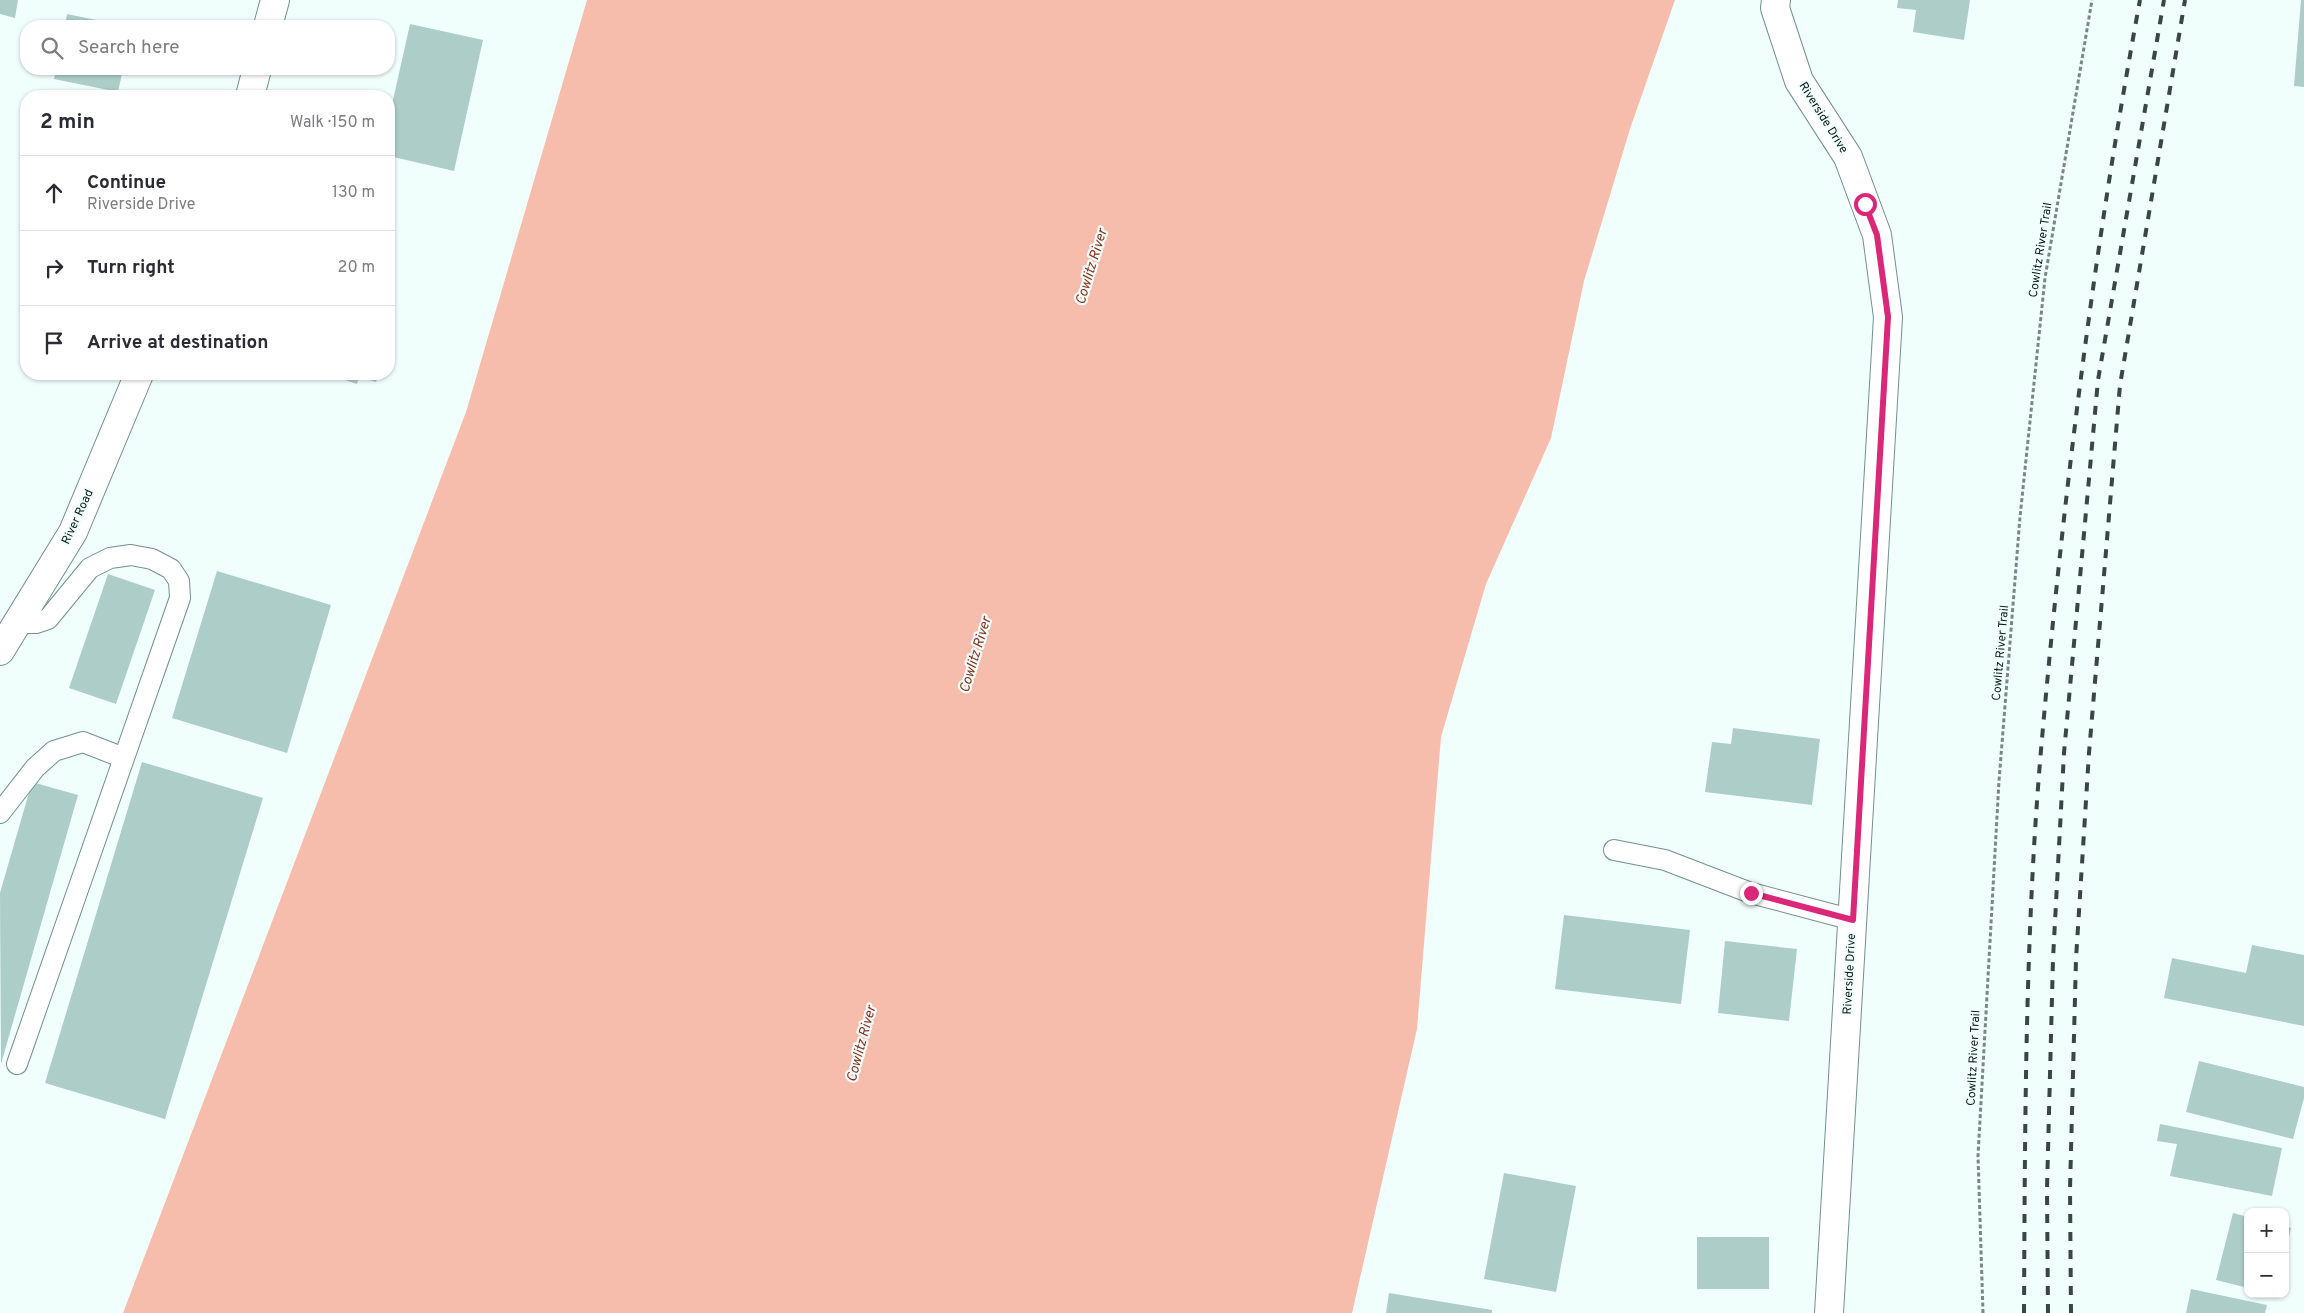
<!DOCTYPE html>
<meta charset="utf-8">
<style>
:root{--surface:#fff;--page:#f7f7f7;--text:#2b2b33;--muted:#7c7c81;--line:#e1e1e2}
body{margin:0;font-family:Overpass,sans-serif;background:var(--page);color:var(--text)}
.controls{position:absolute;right:15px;bottom:15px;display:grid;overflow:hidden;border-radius:10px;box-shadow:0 1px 4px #0004}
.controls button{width:45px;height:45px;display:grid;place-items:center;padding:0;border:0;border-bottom:1px solid var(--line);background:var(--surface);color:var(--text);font:25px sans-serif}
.stop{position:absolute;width:15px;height:15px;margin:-11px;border:4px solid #db2777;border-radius:50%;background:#fff}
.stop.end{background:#db2777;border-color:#fff;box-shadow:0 1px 5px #0008}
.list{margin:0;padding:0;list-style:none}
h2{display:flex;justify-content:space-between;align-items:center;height:65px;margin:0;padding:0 20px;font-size:21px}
h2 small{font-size:16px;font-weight:400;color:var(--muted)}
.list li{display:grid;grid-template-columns:32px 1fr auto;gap:15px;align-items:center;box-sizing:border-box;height:75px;padding:0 20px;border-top:1px solid var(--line)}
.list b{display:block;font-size:19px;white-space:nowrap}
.list p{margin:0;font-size:16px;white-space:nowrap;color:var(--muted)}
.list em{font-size:16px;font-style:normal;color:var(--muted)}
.icon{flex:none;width:28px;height:28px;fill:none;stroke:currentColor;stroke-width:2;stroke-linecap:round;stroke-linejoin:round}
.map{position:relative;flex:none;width:2304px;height:1313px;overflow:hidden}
.search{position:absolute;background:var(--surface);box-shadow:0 1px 4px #0004;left:20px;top:20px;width:375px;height:55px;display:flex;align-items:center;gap:12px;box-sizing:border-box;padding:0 18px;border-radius:20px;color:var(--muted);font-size:19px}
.panel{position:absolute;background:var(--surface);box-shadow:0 1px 4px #0004;left:20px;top:90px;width:375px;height:290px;border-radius:20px}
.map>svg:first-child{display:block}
</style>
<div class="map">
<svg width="2304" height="1313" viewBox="0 0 2304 1313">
<rect width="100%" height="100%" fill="#f1fffc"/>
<path fill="#f6bdad" d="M587 0H1675L1630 129 1584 281 1551 438 1486 584 1441 737 1417 1029 1352 1313H123L466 412Z"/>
<path fill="#adcec8" d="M0 0H18L15 18 0 14Z
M1898 0H1970L1964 40 1913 32 1916 10 1897 8Z
M2301 0H2304V87L2294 86Z
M67 14 121 25V26H65Z
M410 24 483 40 454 171 389 156V118Z
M56 69H123L118 92 54 79Z
M389 323 395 325 389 343Z
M334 374H379L376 382 359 377 357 384 333 376Z
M217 571 331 605 287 753 172 718Z
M108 574 155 590 116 704 69 688Z
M1733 728 1820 739 1812 805 1705 792 1712 742 1731 744Z
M142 762 263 798 165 1119 45 1083Z
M32 782 78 795 1 1064 0 893Z
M1564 915 1690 930 1681 1004 1555 989Z
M1725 941 1797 949 1789 1021 1718 1013Z
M2252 945 2304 955V1026L2164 998 2172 958 2246 973Z
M2199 1061 2304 1087V1098L2293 1139 2186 1112Z
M2160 1124 2282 1148 2272 1196 2170 1176 2177 1144 2157 1141Z
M1504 1173 1576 1186 1556 1292 1484 1279Z
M2233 1213 2248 1217V1288L2216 1280Z
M2285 1226 2291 1228 2286 1249H2285Z
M1697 1237H1769V1289H1697Z
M2191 1289 2267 1305 2265 1313H2186Z
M1389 1293 1492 1310V1313H1386Z"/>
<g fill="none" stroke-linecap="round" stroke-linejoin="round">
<g stroke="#72918b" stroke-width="22">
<path id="service" d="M0 813 35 768 54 751 83 742 124 758
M1614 850 1665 860 1751 893 1853 920
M17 1064 180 598 179 581 171 569 152 559 131 555 110 558 90 568 48 619 36 623H17"/>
</g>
<g stroke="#72918b" stroke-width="30">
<path id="minor" d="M1776 0 1775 8 1799 81 1848 157 1877 235 1888 317 1829 1313
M268 26 275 0
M250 96 257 69
M0 651 73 532 139 374"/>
</g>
<path stroke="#7a8784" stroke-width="3" stroke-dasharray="4 2.5" stroke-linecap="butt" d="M1983 1313 1978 1156 1999 781 2020 517 2045 278 2092 0"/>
<use href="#service" stroke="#fff" stroke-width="20"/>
<use href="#minor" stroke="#fff" stroke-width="28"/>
<path stroke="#394644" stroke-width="4" stroke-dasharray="9 9" stroke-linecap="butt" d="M2024 1313C2025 1125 2025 937 2041 750 2063 498 2094 248 2140 0
M2048 1313 2047 1189 2053 959 2064 753 2098 380 2164 0
M2071 1313 2070 1189 2076 959 2089 753 2120 385 2185 0"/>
</g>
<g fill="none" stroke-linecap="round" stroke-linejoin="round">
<path stroke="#db2777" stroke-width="6" d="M1751 893 1853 920 1888 317 1877 235 1865 204"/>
</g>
<g text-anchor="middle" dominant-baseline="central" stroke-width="4.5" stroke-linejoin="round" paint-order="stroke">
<g font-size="12" fill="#0c1816" stroke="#f1fffc">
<text transform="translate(1823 118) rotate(58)">Riverside Drive</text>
<text transform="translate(2041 250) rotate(-81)">Cowlitz River Trail</text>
<text transform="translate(78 517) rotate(-65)">River Road</text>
<text transform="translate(2001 653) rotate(-85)">Cowlitz River Trail</text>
<text transform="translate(1850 974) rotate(-87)">Riverside Drive</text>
<text transform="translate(1974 1058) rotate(-87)">Cowlitz River Trail</text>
</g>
<g font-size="14" font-style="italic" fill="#83311a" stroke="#f1fffc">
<text transform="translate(1092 267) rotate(-73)">Cowlitz River</text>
<text transform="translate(976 655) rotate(-73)">Cowlitz River</text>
<text transform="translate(862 1044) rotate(-75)">Cowlitz River</text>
</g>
</g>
</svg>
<div class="controls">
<button>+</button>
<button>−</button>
</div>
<div class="stop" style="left:1865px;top:204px"></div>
<div class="stop end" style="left:1751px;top:893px"></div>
<div class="search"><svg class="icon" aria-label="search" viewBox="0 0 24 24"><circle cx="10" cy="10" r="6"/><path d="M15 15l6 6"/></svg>Search here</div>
<section class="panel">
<h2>2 min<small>Walk · 150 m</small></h2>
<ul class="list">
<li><svg class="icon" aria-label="ahead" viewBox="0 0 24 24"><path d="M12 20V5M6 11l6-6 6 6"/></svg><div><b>Continue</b><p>Riverside Drive</p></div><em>130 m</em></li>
<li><svg class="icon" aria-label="right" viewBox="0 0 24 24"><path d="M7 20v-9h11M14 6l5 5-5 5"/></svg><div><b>Turn right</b></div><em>20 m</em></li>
<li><svg class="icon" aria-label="arrive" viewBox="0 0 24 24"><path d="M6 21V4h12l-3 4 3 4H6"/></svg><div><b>Arrive at destination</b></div></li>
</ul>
</section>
</div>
